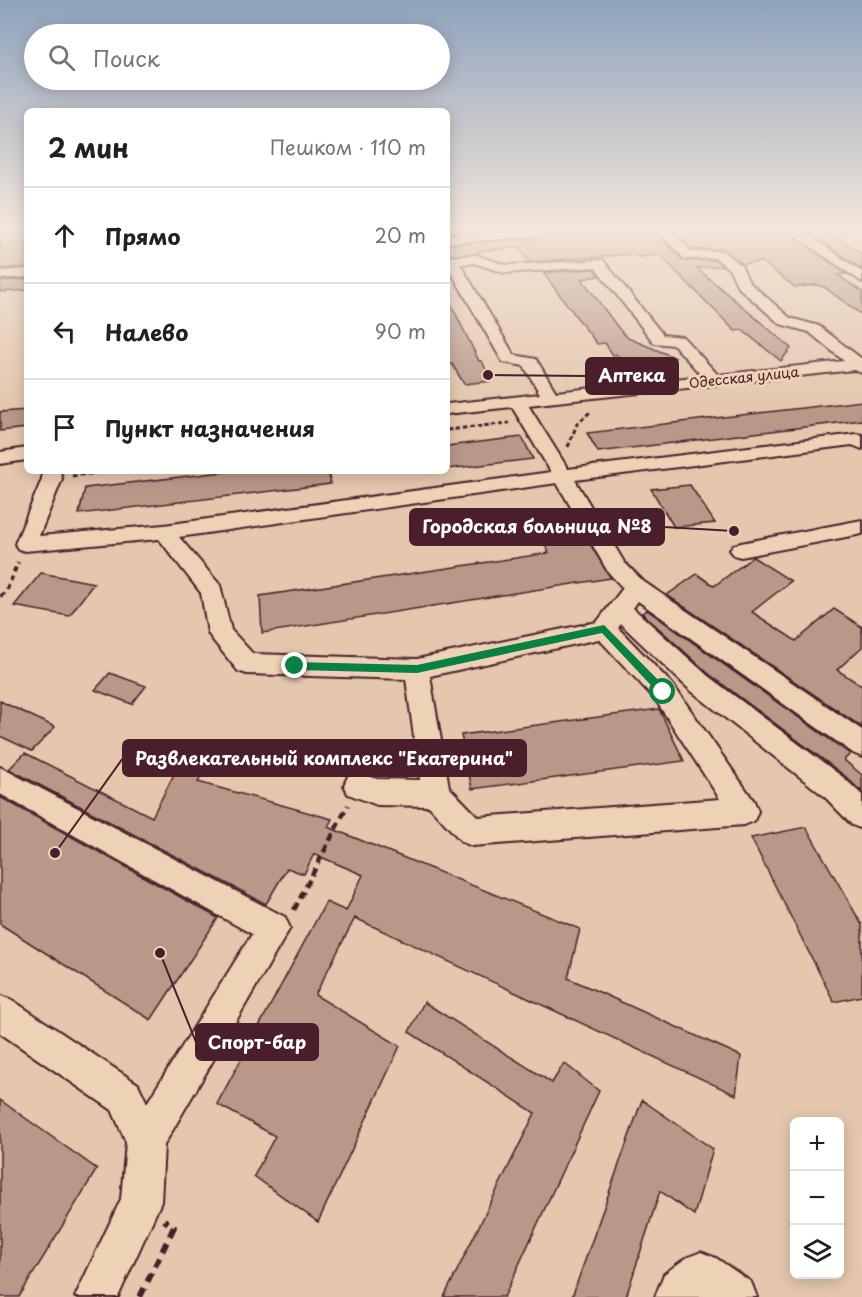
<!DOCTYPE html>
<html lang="ru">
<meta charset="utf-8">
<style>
:root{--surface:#fff;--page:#f6f6f6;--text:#202124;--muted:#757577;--line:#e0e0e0}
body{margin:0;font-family:"Playpen Sans",sans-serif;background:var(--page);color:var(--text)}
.controls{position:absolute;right:18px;bottom:18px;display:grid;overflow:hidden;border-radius:9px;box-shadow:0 3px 15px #0003}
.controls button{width:54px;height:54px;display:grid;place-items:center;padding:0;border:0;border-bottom:2px solid var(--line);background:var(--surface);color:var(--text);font:30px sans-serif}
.stop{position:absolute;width:18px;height:18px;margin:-14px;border:4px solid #0b8043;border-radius:50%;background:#fff}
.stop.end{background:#0b8043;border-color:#fff;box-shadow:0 2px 6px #0008}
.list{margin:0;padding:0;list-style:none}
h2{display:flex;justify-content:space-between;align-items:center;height:78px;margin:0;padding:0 24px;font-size:26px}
h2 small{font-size:20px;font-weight:400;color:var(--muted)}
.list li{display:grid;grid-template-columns:39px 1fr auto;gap:18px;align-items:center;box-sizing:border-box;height:96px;padding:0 24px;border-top:2px solid var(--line)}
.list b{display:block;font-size:22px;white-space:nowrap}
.list em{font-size:20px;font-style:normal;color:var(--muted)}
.icon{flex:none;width:33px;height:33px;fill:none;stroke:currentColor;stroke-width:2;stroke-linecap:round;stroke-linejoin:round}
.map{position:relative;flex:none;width:862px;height:1297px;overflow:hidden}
.search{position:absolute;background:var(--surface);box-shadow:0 3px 15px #0003;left:24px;top:24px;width:426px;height:66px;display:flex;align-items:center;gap:15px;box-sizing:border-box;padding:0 21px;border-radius:33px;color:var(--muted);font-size:22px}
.panel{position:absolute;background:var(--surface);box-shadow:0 3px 15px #0003;left:24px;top:108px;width:426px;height:366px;border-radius:9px}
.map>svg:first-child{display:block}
</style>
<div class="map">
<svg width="862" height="1297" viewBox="0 0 862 1297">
<rect width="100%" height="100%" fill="#e4c7ad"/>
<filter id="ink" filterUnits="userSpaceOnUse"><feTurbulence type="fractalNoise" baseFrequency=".0167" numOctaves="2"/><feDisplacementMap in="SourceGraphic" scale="12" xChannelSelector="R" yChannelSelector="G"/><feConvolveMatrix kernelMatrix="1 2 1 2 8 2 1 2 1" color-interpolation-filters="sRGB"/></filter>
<g filter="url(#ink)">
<path fill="#b99888" stroke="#4a1f2b" stroke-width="1.5" d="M0 227H27V267L0 269Z
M447 227H520L521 228 447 233Z
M669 227H781L846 274 838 275 862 292V315L824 287 817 285 795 287 762 262 743 264 723 249 693 250Z
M801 227H832V234L862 254V269Z
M651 228 683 261 715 260 722 266 697 268 791 348 781 361 742 330 735 331 660 255 637 257 634 254 529 262 520 247 478 251 480 254 447 255V245Z
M594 269 599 276 582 279 619 329 628 338 676 358 624 362 616 354 613 355 605 343 597 344 543 273Z
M27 279V290L0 292V281Z
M447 296 479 361H482L491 381 464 384 452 364H447Z
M862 401V420L598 452 587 433Z
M27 410V428L0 431V412Z
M522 437 533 459 447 469V446Z
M232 471H329L330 484 79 514 85 488Z
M690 485 715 523 674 527 651 489Z
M570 511 611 578 262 633 260 596 549 553 532 516Z
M753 557 791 581 752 612 796 641 834 609 862 627V647L837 670 862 686V727L667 595 697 574 714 586Z
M41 573 94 583 69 616 14 606Z
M647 610 850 754 844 760 862 775V792L845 776 709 674 642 613Z
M110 673 146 686 132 704 95 690Z
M0 701 55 727 32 751 0 736Z
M659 709 684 761 472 789 461 735Z
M187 749 211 757 198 782 332 819 328 827 580 929 568 978 741 1056 736 1095 355 918 315 995 400 1046 318 1222 254 1176 275 1136 217 1104 326 902 346 911 363 875 314 854 304 874 287 868 266 904 9 769 25 753 152 817Z
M0 797 218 918 151 1020 0 924Z
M806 827 862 925V996L834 1002 751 838Z
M424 1002 552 1083 564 1063 599 1091 504 1297H444L535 1113 409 1032Z
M0 1100 97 1169 19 1297H0Z
M642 1100 713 1149 694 1215 660 1191 626 1297H572Z"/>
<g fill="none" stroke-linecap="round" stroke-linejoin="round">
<g stroke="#4a1f2b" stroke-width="4">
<path id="minor" d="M560 227H613L607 231 447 243V235Z
M653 227H666L692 252 723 251 741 265 749 282 790 318 819 326 862 359V373L854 370 528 405 568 469 856 434 862 435V449L852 445 575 480 624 562 644 582 862 730V757L853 753 638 601 633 608 708 676 844 778 862 795V829L852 825 824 796 690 690 621 624 618 628 673 685 754 801 758 811 754 821 744 825 472 846 462 842 429 806 377 805 348 794 344 785 348 776 358 772 377 779 420 780 406 679 247 674 238 671 212 639 208 633 201 593 159 539 25 551 18 549 15 544 42 479V471H60L62 479 39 536 164 525 551 472 512 407 447 414V404L540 394 524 366 503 362 501 359 447 265V257L475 255 506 265 603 260 663 335 683 337 718 375 844 361 809 332 780 324 738 287 730 270 716 258 685 259ZM474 263 505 273 595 267 654 343 674 345 702 376 556 392 536 359 514 355 460 264ZM557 483 608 572 623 588 597 622 417 659 253 654 231 630 220 585 179 537ZM599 639 655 699 720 799 478 817 449 787 430 676Z
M783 227H797L862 272V282Z
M27 269V277L0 279V271Z
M27 448V460L0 464V452Z
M862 520V534L741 557 734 555 730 550 734 545 741 543Z
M0 767 285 917 290 928 164 1145 161 1202 118 1297H75L121 1199 126 1142 112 1110 0 1033V995L12 1000 138 1084 147 1103 252 934 0 794Z
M701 1252 716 1258 751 1282 757 1297H655L664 1274 686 1258Z"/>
</g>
<path stroke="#4a1f2b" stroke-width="3" stroke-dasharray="4.5 3" stroke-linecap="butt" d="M447 430 509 423
M568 447 577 424 591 411
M72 476 113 471"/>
<path stroke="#4a1f2b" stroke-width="4" stroke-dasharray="5 4.5" stroke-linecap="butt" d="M0 596 6 592 18 562"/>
<path stroke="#4a1f2b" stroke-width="4.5" stroke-dasharray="8 5" stroke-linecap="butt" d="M294 910 348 805"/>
<path stroke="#4a1f2b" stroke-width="6" stroke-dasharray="10 7" stroke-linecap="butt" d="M140 1297 174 1227 164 1220"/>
<use href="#minor" fill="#eed2b5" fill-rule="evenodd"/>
</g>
</g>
<linearGradient id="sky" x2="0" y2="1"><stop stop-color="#8fa2bc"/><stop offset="0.56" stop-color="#f3e6da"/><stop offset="1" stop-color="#f3e6da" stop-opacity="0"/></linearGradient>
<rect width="862" height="409" fill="url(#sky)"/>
<path fill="#0b8043" d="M604 625 667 689V695H660L602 633 417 673 295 670 290 666 295 662 417 665Z"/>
<g text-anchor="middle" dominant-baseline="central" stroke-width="6" stroke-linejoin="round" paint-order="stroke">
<g font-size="14" fill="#4a1f2b" stroke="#eed2b5">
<text transform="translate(744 377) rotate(-6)">Одесская улица</text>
</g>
</g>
<path fill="none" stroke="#4a1f2b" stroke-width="2" d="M488 375L586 376M734 531L664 527M55 853L123 758M160 953L196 1042"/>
<g fill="#4a1f2b" stroke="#eed2b5" stroke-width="2">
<circle cx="488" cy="375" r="6"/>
<circle cx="734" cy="531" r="6"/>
<circle cx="55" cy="853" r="6"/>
<circle cx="160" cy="953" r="6"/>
</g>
<g fill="#4a1f2b" stroke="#4a1f2b" stroke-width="2">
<rect x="586" y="358" width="92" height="36" rx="6"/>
<rect x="410" y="509" width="254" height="36" rx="6"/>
<rect x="123" y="740" width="403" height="36" rx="6"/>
<rect x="196" y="1024" width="122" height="36" rx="6"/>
</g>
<g font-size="18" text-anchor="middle" font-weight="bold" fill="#fff">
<text x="632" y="382">Аптека</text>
<text x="537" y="533">Городская больница №8</text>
<text x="324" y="765">Развлекательный комплекс "Екатерина"</text>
<text x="257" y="1049">Спорт-бар</text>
</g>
</svg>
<div class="controls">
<button>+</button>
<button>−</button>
<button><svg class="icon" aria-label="layers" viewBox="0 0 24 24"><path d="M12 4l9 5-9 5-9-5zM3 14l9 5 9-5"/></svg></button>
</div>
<div class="stop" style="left:663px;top:692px"></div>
<div class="stop end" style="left:295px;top:666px"></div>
<div class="search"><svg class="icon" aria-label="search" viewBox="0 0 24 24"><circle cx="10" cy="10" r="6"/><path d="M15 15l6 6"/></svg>Поиск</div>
<section class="panel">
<h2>2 мин<small>Пешком · 110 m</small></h2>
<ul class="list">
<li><svg class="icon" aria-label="ahead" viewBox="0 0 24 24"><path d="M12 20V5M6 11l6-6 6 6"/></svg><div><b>Прямо</b></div><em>20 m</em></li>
<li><svg class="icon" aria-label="left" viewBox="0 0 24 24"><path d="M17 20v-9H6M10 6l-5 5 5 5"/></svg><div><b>Налево</b></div><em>90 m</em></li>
<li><svg class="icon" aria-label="arrive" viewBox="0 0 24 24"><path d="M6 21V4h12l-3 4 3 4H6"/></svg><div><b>Пункт назначения</b></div></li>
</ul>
</section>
</div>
